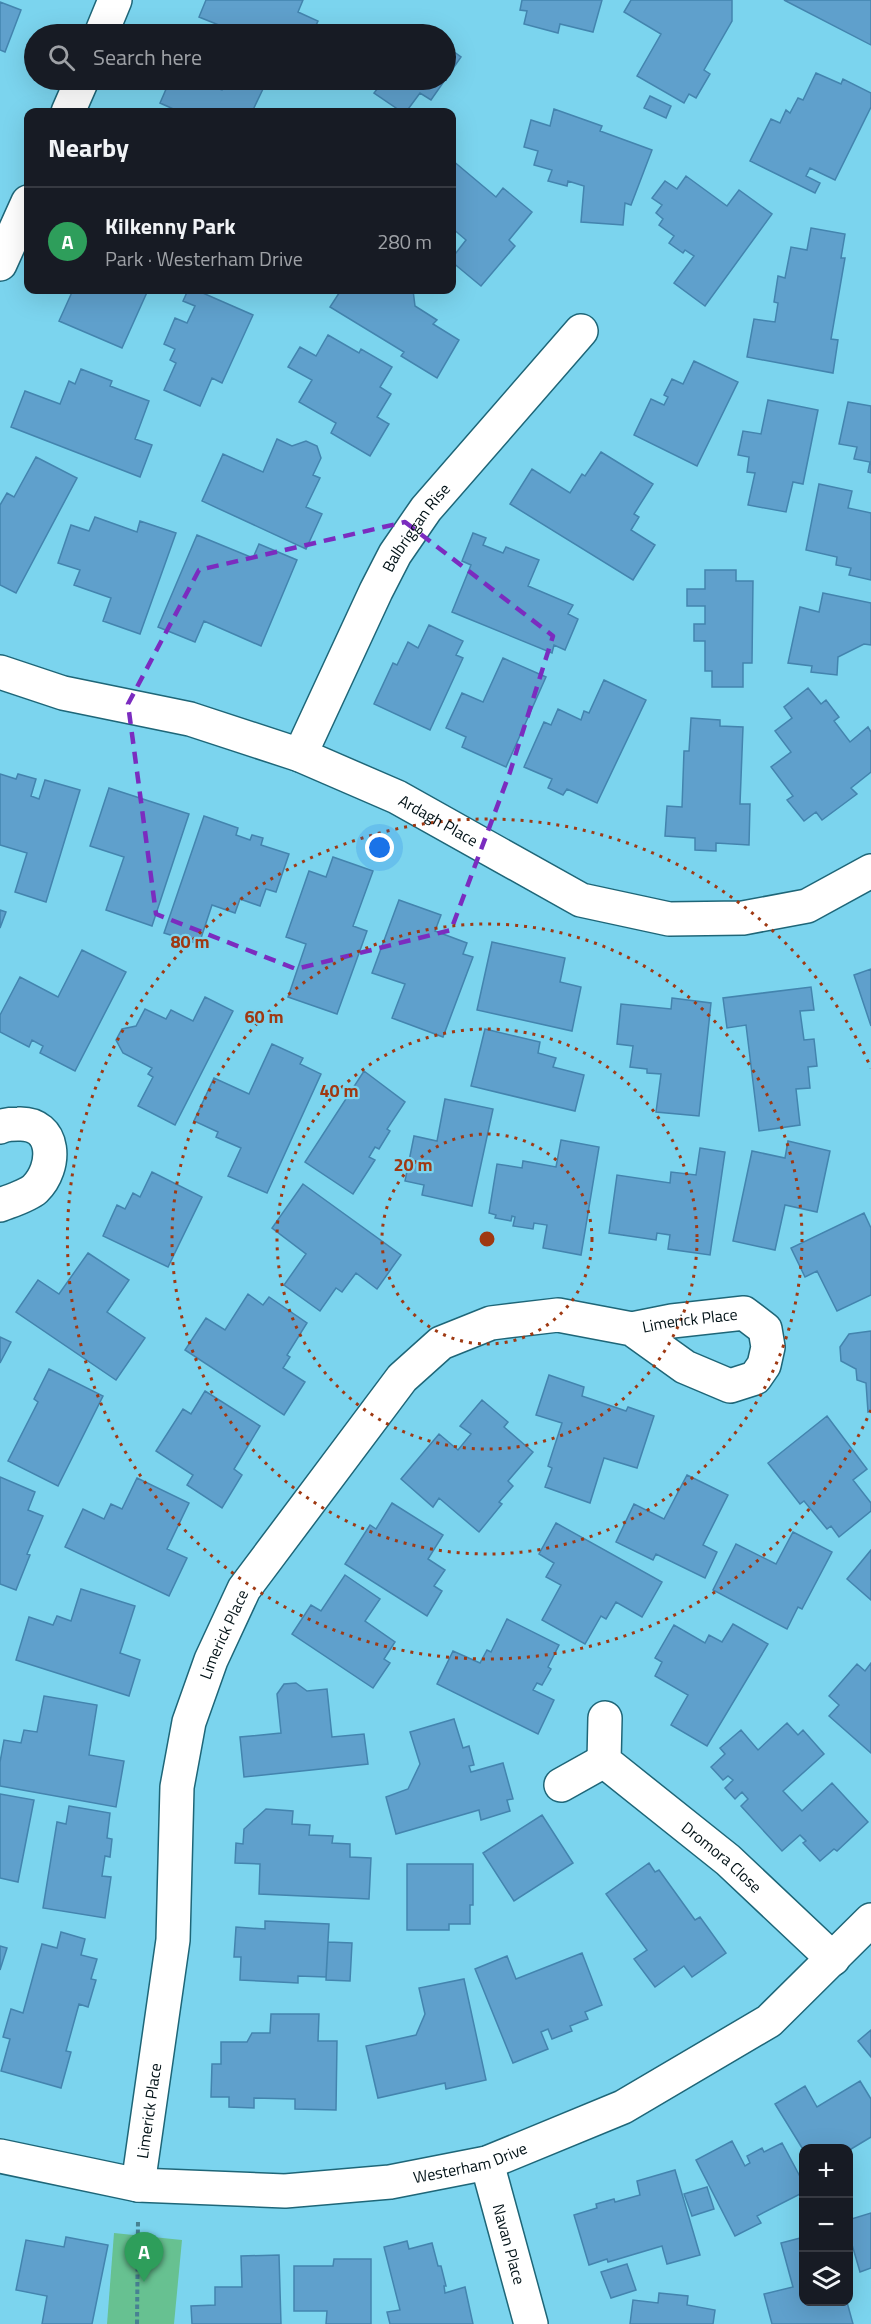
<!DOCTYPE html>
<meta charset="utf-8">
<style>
:root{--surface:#171b24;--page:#20242c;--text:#f1f3f6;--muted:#9ea1a6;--line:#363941;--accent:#0b8043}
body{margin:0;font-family:"Titillium Web",sans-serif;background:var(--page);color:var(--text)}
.controls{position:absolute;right:18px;bottom:18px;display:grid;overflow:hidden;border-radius:12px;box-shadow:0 6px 24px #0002}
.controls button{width:54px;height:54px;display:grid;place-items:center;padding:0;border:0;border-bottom:2px solid var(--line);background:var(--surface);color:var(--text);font:30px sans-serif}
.you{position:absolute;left:380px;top:848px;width:21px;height:21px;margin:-15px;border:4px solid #fff;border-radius:50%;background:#1a73e8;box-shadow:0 0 0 9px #1a73e833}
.badge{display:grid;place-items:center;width:39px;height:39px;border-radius:50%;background:var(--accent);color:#fff;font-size:20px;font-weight:700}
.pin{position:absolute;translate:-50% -50px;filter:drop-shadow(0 2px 3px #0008)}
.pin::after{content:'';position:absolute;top:32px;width:21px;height:18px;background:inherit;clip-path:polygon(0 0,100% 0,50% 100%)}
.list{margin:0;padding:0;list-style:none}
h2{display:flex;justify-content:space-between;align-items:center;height:78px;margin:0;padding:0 24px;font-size:26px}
h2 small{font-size:20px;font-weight:400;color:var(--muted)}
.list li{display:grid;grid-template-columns:39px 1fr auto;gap:18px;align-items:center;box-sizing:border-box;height:108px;padding:0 24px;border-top:2px solid var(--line)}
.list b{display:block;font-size:22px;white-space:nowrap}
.list p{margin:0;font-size:20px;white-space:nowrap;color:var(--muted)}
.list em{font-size:20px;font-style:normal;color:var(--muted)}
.icon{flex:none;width:33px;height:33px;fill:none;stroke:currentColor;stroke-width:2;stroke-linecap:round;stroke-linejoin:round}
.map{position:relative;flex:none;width:871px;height:2324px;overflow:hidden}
.search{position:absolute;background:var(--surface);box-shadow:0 6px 24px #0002;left:24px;top:24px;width:432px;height:66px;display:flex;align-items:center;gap:15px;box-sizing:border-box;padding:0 21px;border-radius:33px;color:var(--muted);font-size:22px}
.panel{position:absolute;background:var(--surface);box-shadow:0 6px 24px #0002;left:24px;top:108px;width:432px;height:186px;border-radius:12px}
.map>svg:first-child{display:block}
</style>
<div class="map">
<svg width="871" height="2324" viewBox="0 0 871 2324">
<rect width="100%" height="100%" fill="#7bd4ee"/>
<path fill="#67c191" d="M114 2233 182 2240 174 2324H107Z"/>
<path fill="#5fa0cc" stroke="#4384ae" stroke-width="1.5" d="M206 0H303L298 12 318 21 312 34H241L199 17Z
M522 0H602L593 32 560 24 558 33 524 24 527 11 520 10Z
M631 0H732V21L704 70 710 74 696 98 689 94 684 103 637 76 661 34 624 12Z
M784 0H871V45Z
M0 2 21 10 5 52 0 50Z
M420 29 428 34H416Z
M446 46 461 57 431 100 420 93 406 112H402L374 93 381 84 376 80H446Z
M816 73 841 84 843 79 871 93V107L835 180 810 168 806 176 820 183 815 193 750 161 771 119 780 123 786 110 790 113 798 98 803 100Z
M170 80H197L222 90 226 80H239L263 89 252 112H180L160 103Z
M650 96 671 106 666 118 644 108Z
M554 109 602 126 600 131 652 150 631 205 625 203 623 225 581 222 584 186 568 181 567 186 548 181 552 170 534 165 538 151 524 147 531 120 550 126Z
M452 160 496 197 503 188 532 212 509 240 515 246 481 286 452 262V258L466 240 452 228Z
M686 176 727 206 739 190 772 214 705 306 674 283 694 256 685 250 683 253 669 243 674 236 659 225 663 219 656 213 662 205 652 198 665 181 677 189Z
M811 228 845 234 841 258H845L831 339 838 340 833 373 747 357 754 319 775 322 778 303 774 302 778 276 785 278 791 247 807 250Z
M73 290H148L122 348 59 321Z
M188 290H196L253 315 222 383 212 378 200 406 164 390 176 363 170 360 175 349 164 344 175 318 187 323 195 306 183 301Z
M341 290H413L415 306 437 320 433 324 459 340 437 378 401 356 404 352 330 307Z
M328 335 359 353 361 349 392 367 380 387 391 394 377 417 389 424 370 456 331 433 336 423 299 402 312 380 288 367 300 347 316 356Z
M694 361 738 382 697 466 634 435 651 399 664 405 668 397 664 395 672 379 683 384Z
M81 369 112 381 110 386 149 401 135 439 152 445 140 477 11 427 25 391 60 404 69 381 75 384Z
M768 400 818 410 803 484 793 482 786 512 748 505 755 473 747 472 749 457 738 455 743 431 761 434Z
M848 402 871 406V473L868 472 870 462 854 459 857 447 839 444Z
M277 439 292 446 306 441 317 446 321 458 313 475 320 478 306 507 322 514 306 549 202 501 223 454 263 472Z
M601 452 653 484 634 514 639 517 631 530 655 545 633 580 510 504 532 469 570 493 582 474 585 476Z
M36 457 77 478 16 593 0 585V505L7 493 14 497Z
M819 484 852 491 848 508 871 513V580L849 575 851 568 836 565 837 557 806 550Z
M95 517 137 532 140 521 176 533 140 634 103 621 111 598 74 585 80 570 58 563 71 525 89 531Z
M473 533 486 538 483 545 503 553 506 547 539 560 528 586 573 605 568 614 578 619 565 650 554 645 552 653 452 612 471 565 462 561Z
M197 535 253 558 259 544 297 560 261 646 204 621 195 642 158 627Z
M705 570H736V581H753L752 663H743V687H712V671H705V641H694V624H705V606H687V589H705Z
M823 593 871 603V645L864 644 838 657 837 675 811 672 812 666 788 663 800 607 819 612Z
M429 625 463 641 456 655 463 658 430 730 374 704 393 663 397 665 408 642 418 648Z
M503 658 546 677 506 767 462 747 466 737 446 728 462 693 483 702Z
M604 680 646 700 597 803 567 789 563 795 548 788 552 779 524 767 544 722 551 725 558 709 581 720 584 711 589 713Z
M808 688 821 704 826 700 839 717 834 721 850 742 868 727 871 732V772L851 788 857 794 822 820 816 812 804 821 787 800 793 796 771 767 791 752 775 731 792 718 784 707Z
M691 718 720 720V726L743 727 740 804H750L749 845 716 843V851L695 850V838L665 836 667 806 682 807 684 751H689Z
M0 774 16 779 18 774 36 779 31 796 39 799 45 780 80 790 46 902 15 892 27 853 0 845Z
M109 788 189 814 152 926 106 910 124 857 90 846Z
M204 816 238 828 236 835 250 840 252 835 263 838 261 845 289 854 276 892 266 889 260 906 240 899 235 913 212 905 199 944 164 933Z
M333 857 373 871 353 926 367 931 337 1014 288 997 306 944 286 937 309 871 326 877Z
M399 900 441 915 435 931 467 943 463 954 473 957 443 1037 392 1018 405 984 372 973Z
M0 910 6 912 0 928Z
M492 942 565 958 560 982 581 987 572 1031 477 1010Z
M82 950 126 972 75 1071 40 1053 43 1046 32 1040 29 1047 0 1032V1015L20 977 58 997Z
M871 969V1026L854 975Z
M811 987 814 1010 800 1011 804 1040 814 1039 817 1066 808 1067 810 1088 796 1089 800 1125 759 1131 746 1025 727 1028 723 998Z
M205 997 233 1011 175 1125 138 1106 153 1077 148 1074 152 1068 123 1053 116 1040 122 1029 136 1026 145 1009 166 1019 171 1010 193 1021Z
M672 998 711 1003 699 1116 656 1112 661 1074 647 1073V1069L630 1067 633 1046 617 1044 621 1004 671 1009Z
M485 1029 540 1042 538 1053 556 1058 553 1067 584 1075 575 1111 471 1086Z
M272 1044 303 1058 300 1064 321 1074 267 1193 228 1176 241 1148 216 1137 218 1132 194 1121 214 1078 249 1094Z
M364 1071 405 1102 387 1129 390 1131 379 1149 375 1147 369 1157 375 1160 353 1194 305 1162Z
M445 1099 493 1109 472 1206 422 1195 424 1185 405 1181 414 1136 437 1141Z
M561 1140 599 1147 581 1255 543 1248 547 1225 534 1223 533 1229 513 1226 515 1217 512 1216 511 1221 495 1218 496 1215 489 1213 497 1164 522 1168 523 1161 556 1167Z
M788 1141 830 1151 817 1212 785 1205 775 1250 733 1241 752 1151 785 1158Z
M700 1148 725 1152 710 1255 668 1249 670 1235 657 1233 656 1240 609 1233 617 1175 670 1183 671 1172 696 1175Z
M152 1172 202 1197 168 1267 103 1236 117 1205 125 1209 133 1193 140 1197Z
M303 1184 401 1255 377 1289 356 1273 342 1292 336 1288 320 1311 284 1285 306 1254 272 1228Z
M864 1213 871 1228V1295L837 1311 817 1271 805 1277 791 1248Z
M88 1253 129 1280 107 1312 145 1338 116 1380 16 1312 38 1280 59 1294Z
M248 1294 263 1305 269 1297 307 1323 287 1355 290 1357 283 1368 305 1382 284 1415 185 1350 206 1318 225 1330Z
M871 1331V1411L868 1412 866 1383 857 1380 856 1369 841 1361 840 1347 849 1334Z
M0 1337 11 1342 0 1363Z
M49 1369 103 1396 58 1486 8 1461 38 1402 34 1399Z
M549 1375 584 1387 582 1396 626 1411 628 1407 654 1416 637 1468 604 1458 590 1503 545 1487 552 1468 548 1466 562 1423 536 1415Z
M205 1391 260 1426 234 1469 242 1475 222 1508 187 1485 193 1475 156 1451 183 1409 191 1414Z
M482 1400 508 1422 504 1427 533 1452 508 1481 513 1486 499 1502 502 1504 479 1532 439 1498 433 1507 401 1479 439 1434 458 1450 471 1434 460 1426Z
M827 1416 867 1469 853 1480 871 1503V1511L839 1537 831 1526 827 1529 804 1501 800 1504 768 1463Z
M687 1475 728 1495 703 1545 717 1552 705 1578 656 1554 653 1560 616 1542 634 1504 664 1519Z
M0 1477 35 1492 28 1510 43 1516 27 1554 30 1555 16 1590 0 1584Z
M137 1478 189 1503 167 1549 187 1558 169 1596 65 1547 83 1509 104 1519 111 1504 122 1509Z
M392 1503 443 1535 428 1559 445 1570 434 1586 442 1591 427 1616 345 1564 370 1525 376 1529Z
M556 1523 662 1582 642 1617 616 1602 606 1619 601 1616 585 1644 542 1620 561 1585 546 1577 554 1563 539 1554Z
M793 1532 832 1552 802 1609 798 1607 787 1629 713 1590 736 1544 776 1564Z
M871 1550V1600L847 1579Z
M345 1575 380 1599 365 1621 395 1642 384 1659 390 1663 373 1688 292 1634 311 1605 321 1611Z
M81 1589 135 1606 120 1653 140 1660 129 1696 16 1660 29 1617 53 1625 57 1616 71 1621Z
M507 1619 559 1645 548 1667 551 1669 542 1685 537 1683 533 1690 554 1700 538 1734 437 1684 453 1651 480 1663 487 1650 491 1652Z
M733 1624 768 1644 707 1746 671 1725 688 1695 655 1676 662 1662 655 1658 674 1625 705 1643 709 1635 722 1642Z
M871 1663V1753L829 1716 839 1705 829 1696 857 1664 865 1671Z
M296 1683 307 1691 327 1689 332 1737 364 1734 368 1764 244 1777 240 1737 281 1733 277 1694 284 1684Z
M44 1696 97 1705 89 1755 124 1761 116 1807 0 1786V1762L4 1740 21 1743 24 1730 37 1732Z
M454 1719 463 1748 469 1746 474 1765 469 1766 471 1772 503 1763 513 1799 507 1800 510 1811 481 1820 479 1810 396 1834 386 1797 408 1789 420 1764 410 1732Z
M787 1723 798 1735 803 1730 824 1754 783 1791 802 1811 832 1783 868 1822 837 1851 834 1849 820 1861 803 1843 806 1841 800 1835 782 1851 741 1806 748 1799 742 1792 735 1799 725 1788 733 1780 728 1776 723 1780 711 1767 725 1754 720 1748 741 1730 758 1750Z
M0 1794 34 1800 18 1882 0 1878Z
M69 1806 110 1813 107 1838 112 1839 110 1857 105 1856 102 1876 111 1877 105 1918 43 1908 57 1822 66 1824Z
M266 1809 293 1811 292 1824 310 1825 309 1835 333 1836 332 1843 350 1844V1857L371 1858 369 1899 259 1894 260 1864 235 1863 236 1843 243 1844 244 1829Z
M542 1815 573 1863 514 1901 483 1853Z
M649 1863 655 1872 659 1870 695 1920 700 1917 726 1953 692 1977 684 1966 655 1987 634 1959 647 1950 606 1894Z
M407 1864H473V1905H470V1924H449V1930H407Z
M265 1921 329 1924 326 1977 298 1976V1983L240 1980 241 1957H234L236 1927 265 1929Z
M61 1932 85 1939 81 1955 97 1959 91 1979 96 1980 88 2007 79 2004 66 2051 71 2052 61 2088 1 2071 10 2039 3 2037 11 2009 23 2013 42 1944 57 1948Z
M328 1942 352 1943 350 1981 326 1980Z
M0 1946 7 1948 0 1970Z
M582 1953 602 2005 585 2012 588 2019 570 2026 572 2031 552 2039 548 2029 541 2032 548 2049 513 2063 475 1969 507 1956 516 1979Z
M464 1979 486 2080 446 2089 445 2083 378 2098 366 2046 416 2035 425 2014 419 1988Z
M271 2014H319L318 2041H337L336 2110 295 2109V2099L254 2098V2108L229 2107V2097H211L212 2064H221V2042H247L252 2033H270Z
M871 2030V2057L858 2041Z
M860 2081 871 2099V2137L848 2151V2148H804V2151L775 2104 805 2086 817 2107Z
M732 2141 745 2166 750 2163 747 2156 762 2148 764 2152 782 2143 804 2184V2192L757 2216 761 2223 735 2236 696 2160Z
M675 2170 700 2255 667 2264 662 2246 608 2262 607 2259 589 2265 574 2215 597 2208 596 2204 614 2199 615 2202 640 2195 637 2181Z
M707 2187 714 2209 692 2216 684 2194Z
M871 2213V2268L860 2272 848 2231V2220Z
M66 2237 108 2245 92 2324H42L47 2296 16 2290 26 2240 64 2247Z
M804 2237V2302H847L853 2324H772L764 2294 793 2287 781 2243Z
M407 2241 409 2249 432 2243 438 2266H441L446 2286H444L445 2293 465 2287 473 2324H390L387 2312 400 2310 384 2247Z
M279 2255 281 2324H192L191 2306 215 2305V2287H242L241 2256Z
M334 2259H371V2324H326L327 2311H294V2266H333Z
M627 2264 636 2290 611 2298 601 2272Z
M659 2293 688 2296 687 2305 715 2310 713 2324H630L633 2300 658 2303Z"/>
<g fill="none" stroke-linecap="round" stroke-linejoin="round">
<g stroke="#1e6678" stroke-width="36">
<g id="minor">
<path d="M101 34 115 0"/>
<path d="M68 112 82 80"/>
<path d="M0 264 28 202"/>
<path id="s1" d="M0 672 63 693 190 719 300 755 397 797 581 900 669 919 743 918 807 906 871 871"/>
<path id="s2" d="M300 755 376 591 395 554 426 509 581 331"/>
<path d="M0 1127C6 1124 12 1124 18 1124 57 1122 57 1168 35 1189 27 1196 10 1201 0 1205"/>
<path id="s3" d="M605 1718 604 1761 728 1860 833 1959"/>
<path d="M561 1785 604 1761"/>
<path id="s4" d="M0 2156 138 2185 285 2191 390 2182 487 2163 623 2107 769 2021 871 1920"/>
<path id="s5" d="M487 2163 531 2324"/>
<path id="s6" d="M138 2185 173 1940 177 1787 189 1722 211 1660 244 1589 402 1378 441 1343 491 1323 558 1315 632 1329 672 1321 744 1313 765 1329 768 1347 764 1365 755 1378 730 1386 685 1367 632 1329"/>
</g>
</g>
<path stroke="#478192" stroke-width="4" stroke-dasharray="4.5 3" stroke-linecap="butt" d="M137 2324 138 2220"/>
<use href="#minor" stroke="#fff" stroke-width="33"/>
</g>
<path fill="none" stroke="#7b2cbf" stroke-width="4.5" stroke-dasharray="12 8" stroke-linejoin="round" d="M405 522 553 636 510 772 451 930 296 969 156 914 128 704 199 570Z"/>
<g fill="none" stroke="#9f3912" stroke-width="3" stroke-dasharray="3 6">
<circle cx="487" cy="1239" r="105"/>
<circle cx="487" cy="1239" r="210"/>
<circle cx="487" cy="1239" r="315"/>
<path d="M871 1410A420 420 0 1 1 871 1068"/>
</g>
<g text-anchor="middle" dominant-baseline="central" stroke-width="4.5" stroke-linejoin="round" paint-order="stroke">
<g font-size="16" fill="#011116" stroke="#7bd4ee">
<text stroke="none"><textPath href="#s2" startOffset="256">Balbriggan Rise</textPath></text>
<text stroke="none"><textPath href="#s1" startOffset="465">Ardagh Place</textPath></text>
<text stroke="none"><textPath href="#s6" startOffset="1182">Limerick Place</textPath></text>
<text stroke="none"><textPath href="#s6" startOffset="561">Limerick Place</textPath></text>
<text stroke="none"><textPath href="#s3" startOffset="195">Dromora Close</textPath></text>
<text stroke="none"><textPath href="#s6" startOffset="75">Limerick Place</textPath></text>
<text stroke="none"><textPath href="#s4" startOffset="476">Westerham Drive</textPath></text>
<text stroke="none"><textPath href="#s5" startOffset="84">Navan Place</textPath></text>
</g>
</g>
<circle cx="487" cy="1239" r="9" fill="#9f3912" stroke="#7bd4ee" stroke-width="3"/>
<g font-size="18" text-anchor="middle" font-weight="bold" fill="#9f3912" stroke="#7bd4ee" stroke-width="4.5" stroke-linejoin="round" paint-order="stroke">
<text x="190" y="948">80 m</text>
<text x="264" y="1023">60 m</text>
<text x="339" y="1097">40 m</text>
<text x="413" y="1171">20 m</text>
</g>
</svg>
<div class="controls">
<button>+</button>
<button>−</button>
<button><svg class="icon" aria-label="layers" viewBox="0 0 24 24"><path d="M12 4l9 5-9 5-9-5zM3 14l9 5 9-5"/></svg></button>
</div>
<div class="you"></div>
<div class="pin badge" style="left:144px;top:2282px;background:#2e9e5b">A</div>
<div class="search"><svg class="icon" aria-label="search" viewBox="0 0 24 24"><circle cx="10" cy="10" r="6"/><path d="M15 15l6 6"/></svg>Search here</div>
<section class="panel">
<h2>Nearby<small></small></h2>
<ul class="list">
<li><span class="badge" style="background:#2e9e5b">A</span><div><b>Kilkenny Park</b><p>Park · Westerham Drive</p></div><em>280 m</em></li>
</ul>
</section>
</div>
